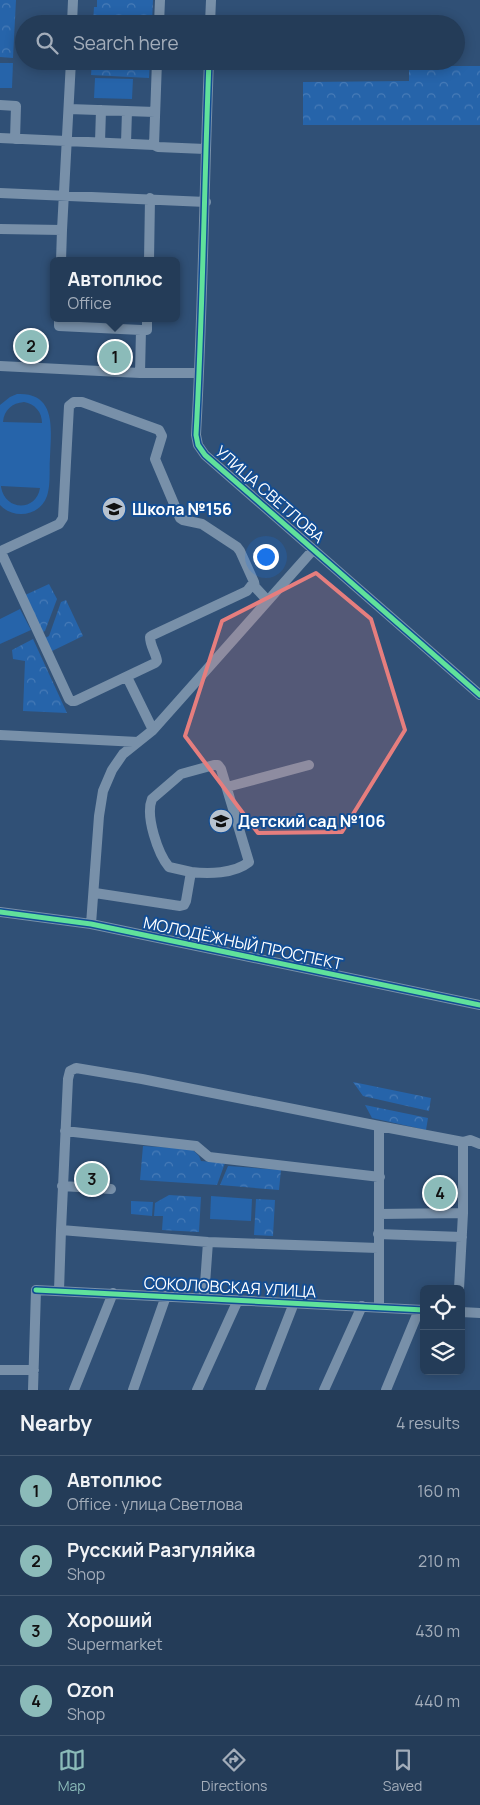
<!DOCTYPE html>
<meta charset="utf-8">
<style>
:root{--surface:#243c58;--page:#2c435e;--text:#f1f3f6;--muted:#a3adba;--line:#41566e;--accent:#8bbbb9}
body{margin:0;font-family:Manrope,sans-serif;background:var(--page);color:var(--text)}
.controls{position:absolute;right:15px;bottom:15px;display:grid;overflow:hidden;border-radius:8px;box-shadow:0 2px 12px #0003}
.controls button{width:45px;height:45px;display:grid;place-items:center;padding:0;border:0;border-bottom:1px solid var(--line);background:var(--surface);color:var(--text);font:25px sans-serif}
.you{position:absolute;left:265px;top:556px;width:18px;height:18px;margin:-12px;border:4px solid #fff;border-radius:50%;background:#1a73e8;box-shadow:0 0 0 8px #1a73e833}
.badge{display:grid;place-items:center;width:32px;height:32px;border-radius:50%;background:var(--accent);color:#111;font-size:16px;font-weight:700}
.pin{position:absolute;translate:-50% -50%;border:2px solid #fff;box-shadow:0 1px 5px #0006}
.popup{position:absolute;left:50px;top:257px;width:130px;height:65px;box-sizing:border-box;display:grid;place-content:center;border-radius:8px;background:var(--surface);filter:drop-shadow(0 1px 4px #0005);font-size:16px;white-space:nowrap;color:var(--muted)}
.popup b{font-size:19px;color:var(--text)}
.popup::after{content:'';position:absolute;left:50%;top:100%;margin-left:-10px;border:10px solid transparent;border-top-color:var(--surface)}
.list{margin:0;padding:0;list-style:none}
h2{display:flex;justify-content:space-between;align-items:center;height:65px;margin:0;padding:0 20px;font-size:21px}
h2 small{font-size:16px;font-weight:400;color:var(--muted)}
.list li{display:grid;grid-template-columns:32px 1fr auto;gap:15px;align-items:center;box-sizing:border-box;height:70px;padding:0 20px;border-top:1px solid var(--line)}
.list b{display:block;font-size:19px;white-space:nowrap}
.list p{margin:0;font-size:16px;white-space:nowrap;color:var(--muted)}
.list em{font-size:16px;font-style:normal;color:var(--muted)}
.icon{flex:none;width:28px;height:28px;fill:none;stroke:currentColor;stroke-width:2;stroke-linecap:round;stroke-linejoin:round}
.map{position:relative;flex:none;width:480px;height:1390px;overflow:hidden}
.search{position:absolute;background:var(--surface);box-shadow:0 2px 12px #0003;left:15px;right:15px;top:15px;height:55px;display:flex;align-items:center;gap:12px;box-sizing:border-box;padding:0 18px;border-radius:28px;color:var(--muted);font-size:19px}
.sheet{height:345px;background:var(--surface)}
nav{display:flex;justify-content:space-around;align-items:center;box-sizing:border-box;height:70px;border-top:1px solid var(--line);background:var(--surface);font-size:14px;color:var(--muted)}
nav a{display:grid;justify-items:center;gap:2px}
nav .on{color:var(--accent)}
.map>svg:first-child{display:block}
</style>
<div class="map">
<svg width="480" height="1390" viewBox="0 0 480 1390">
<defs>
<pattern id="forest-crowns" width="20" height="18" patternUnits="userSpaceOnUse" patternTransform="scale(1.25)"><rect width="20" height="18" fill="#2664aa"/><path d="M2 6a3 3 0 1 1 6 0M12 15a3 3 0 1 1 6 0" fill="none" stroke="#477bb7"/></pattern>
</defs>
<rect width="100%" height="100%" fill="#305076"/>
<path fill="#2664aa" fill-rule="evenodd" d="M0 63H13L12 88H0Z
M95 78 133 79 132 99 94 98Z
M17 394C57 392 51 430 50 457 49 469 51 484 47 496 40 516 14 520 0 505V405L10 397ZM24 402C35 404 42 412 42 423L3 422C4 410 12 403 24 402ZM1 487V486L40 488C36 512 5 511 1 487Z
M20 609 31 630 0 644V619Z
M211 1196 252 1199 251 1221 210 1219Z"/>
<path fill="url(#forest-crowns)" d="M0 0H16L13 58 0 57Z
M97 0H153L152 24H93L94 7H97Z
M92 61H150L149 78 91 75Z
M409 66H480V125H303V82L409 81Z
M49 584 57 599 45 631 41 633 23 596Z
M66 600 83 636 50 652 43 639 49 636 61 602Z
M33 639 67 713 23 711 25 661 13 659 12 650Z
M353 1082 431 1098 429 1111 363 1096Z
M365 1105 428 1118 426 1130 372 1118Z
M143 1146 192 1149 199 1156 201 1161 225 1163 217 1185 140 1180Z
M228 1166 281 1170 279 1190 220 1185Z
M169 1195 201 1197 199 1232 162 1230 163 1216H154L155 1203Z
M256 1199 275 1200 273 1236 254 1235Z
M131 1201 153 1202 152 1216 131 1214Z"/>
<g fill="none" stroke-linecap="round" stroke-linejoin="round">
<path stroke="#7890a9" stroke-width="10" d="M72 24 73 0
M159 24 160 0
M210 24 211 0
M209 61C204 186 203 311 196 435L198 445 205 455 480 695
M0 105 16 106 15 139
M69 109 155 112
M0 138 154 145 157 61
M100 142 101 110
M126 143 127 111
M154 145 158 147 205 149
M0 193 206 202
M0 229 62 230 61 261
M62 230 71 61
M149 261 150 198
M59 318V326L141 330 140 373
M141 330H147V318
M0 366 140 373H199
M254 582 247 591 153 635 150 637C150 646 156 653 157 661L155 663 75 701H72L69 699 1 552 3 550 59 524 63 518 69 406 74 402H82L159 430 162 436 155 459 180 518 183 520 202 524 237 547 240 551 254 582 255 587 267 600
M127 677 153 730
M0 735 138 742 153 730 313 550
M227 787 309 765
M95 893 180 906 184 905 186 901 191 872C208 874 234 874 249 862L221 769 218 765H214L181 774 152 799C145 816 158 854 169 867L191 872
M0 912 91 924 480 1005
M91 924 99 816 103 791 112 770 123 754 138 742
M379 1126 463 1142 470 1140 480 1144
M65 1131 196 1146 209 1157 380 1177
M62 1186 111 1189
M379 1214 463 1213
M61 1230 68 1079 70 1071 76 1068 142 1079 379 1126V1307
M378 1234 462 1237
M459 1289 463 1213V1142
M59 1291 61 1230 208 1242 378 1248
M204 1298 208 1242
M461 1312 480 1313
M0 1370H34
M33 1390 36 1290 424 1310
M74 1390 113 1293
M133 1390 166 1296
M197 1390 238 1300
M260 1390 294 1303
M324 1390 362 1306
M386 1390 419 1310"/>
<g stroke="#134d93" stroke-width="8">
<path id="cycleway" d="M209 61C204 186 203 311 196 435L198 445 205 455 480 695
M0 912 91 924 480 1005
M36 1290 424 1310"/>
</g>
<use href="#cycleway" stroke="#60e19b" stroke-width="5"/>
</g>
<path fill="#e67e7e" fill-opacity="0.2" stroke="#e67e7e" stroke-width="4" stroke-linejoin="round" d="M316 573 371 619 405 730 342 832 258 833 185 736 222 621Z"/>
<defs>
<g id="school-disc" transform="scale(1.25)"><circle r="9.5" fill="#b7c2cf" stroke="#134d93"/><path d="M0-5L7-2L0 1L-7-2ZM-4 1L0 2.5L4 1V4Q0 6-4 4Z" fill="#111"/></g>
</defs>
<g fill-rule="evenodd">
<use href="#school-disc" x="114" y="509"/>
<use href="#school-disc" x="221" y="821"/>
</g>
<g text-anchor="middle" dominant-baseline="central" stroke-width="4" stroke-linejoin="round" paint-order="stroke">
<g font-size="16" fill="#fff" stroke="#134d93">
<text transform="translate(270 494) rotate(41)">УЛИЦА СВЕТЛОВА</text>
<text transform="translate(243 943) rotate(12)">МОЛОДЁЖНЫЙ ПРОСПЕКТ</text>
<text transform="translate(230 1287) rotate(3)">СОКОЛОВСКАЯ УЛИЦА</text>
</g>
<g font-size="16" font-weight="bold" fill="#fff" stroke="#134d93" text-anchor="start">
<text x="132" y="509">Школа №156</text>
<text x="238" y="821">Детский сад №106</text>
</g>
</g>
</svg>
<div class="controls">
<button><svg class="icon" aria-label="locate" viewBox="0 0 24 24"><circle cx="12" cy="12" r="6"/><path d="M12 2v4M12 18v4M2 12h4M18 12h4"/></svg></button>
<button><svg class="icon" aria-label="layers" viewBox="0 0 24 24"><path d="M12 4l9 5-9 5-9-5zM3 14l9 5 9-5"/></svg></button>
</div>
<div class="you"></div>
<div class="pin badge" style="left:115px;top:357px">1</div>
<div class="popup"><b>Автоплюс</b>Office</div>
<div class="pin badge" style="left:31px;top:346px">2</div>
<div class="pin badge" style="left:92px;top:1179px">3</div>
<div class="pin badge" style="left:440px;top:1193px">4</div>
<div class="search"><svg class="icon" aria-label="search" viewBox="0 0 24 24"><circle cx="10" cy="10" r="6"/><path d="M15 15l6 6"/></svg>Search here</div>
</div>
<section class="sheet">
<h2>Nearby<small>4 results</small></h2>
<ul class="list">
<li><span class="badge">1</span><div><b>Автоплюс</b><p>Office · улица Светлова</p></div><em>160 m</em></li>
<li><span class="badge">2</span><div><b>Русский Разгуляйка</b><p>Shop</p></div><em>210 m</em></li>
<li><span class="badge">3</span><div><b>Хороший</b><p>Supermarket</p></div><em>430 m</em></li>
<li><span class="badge">4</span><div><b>Ozon</b><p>Shop</p></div><em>440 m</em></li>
</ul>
</section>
<nav>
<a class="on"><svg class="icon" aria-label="map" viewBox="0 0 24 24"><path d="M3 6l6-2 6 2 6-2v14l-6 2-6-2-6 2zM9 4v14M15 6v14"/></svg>Map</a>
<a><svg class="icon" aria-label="directions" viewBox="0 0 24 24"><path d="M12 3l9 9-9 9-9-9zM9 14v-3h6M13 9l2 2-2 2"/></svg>Directions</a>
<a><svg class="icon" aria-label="saved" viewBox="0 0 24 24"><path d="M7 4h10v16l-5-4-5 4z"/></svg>Saved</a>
</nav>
